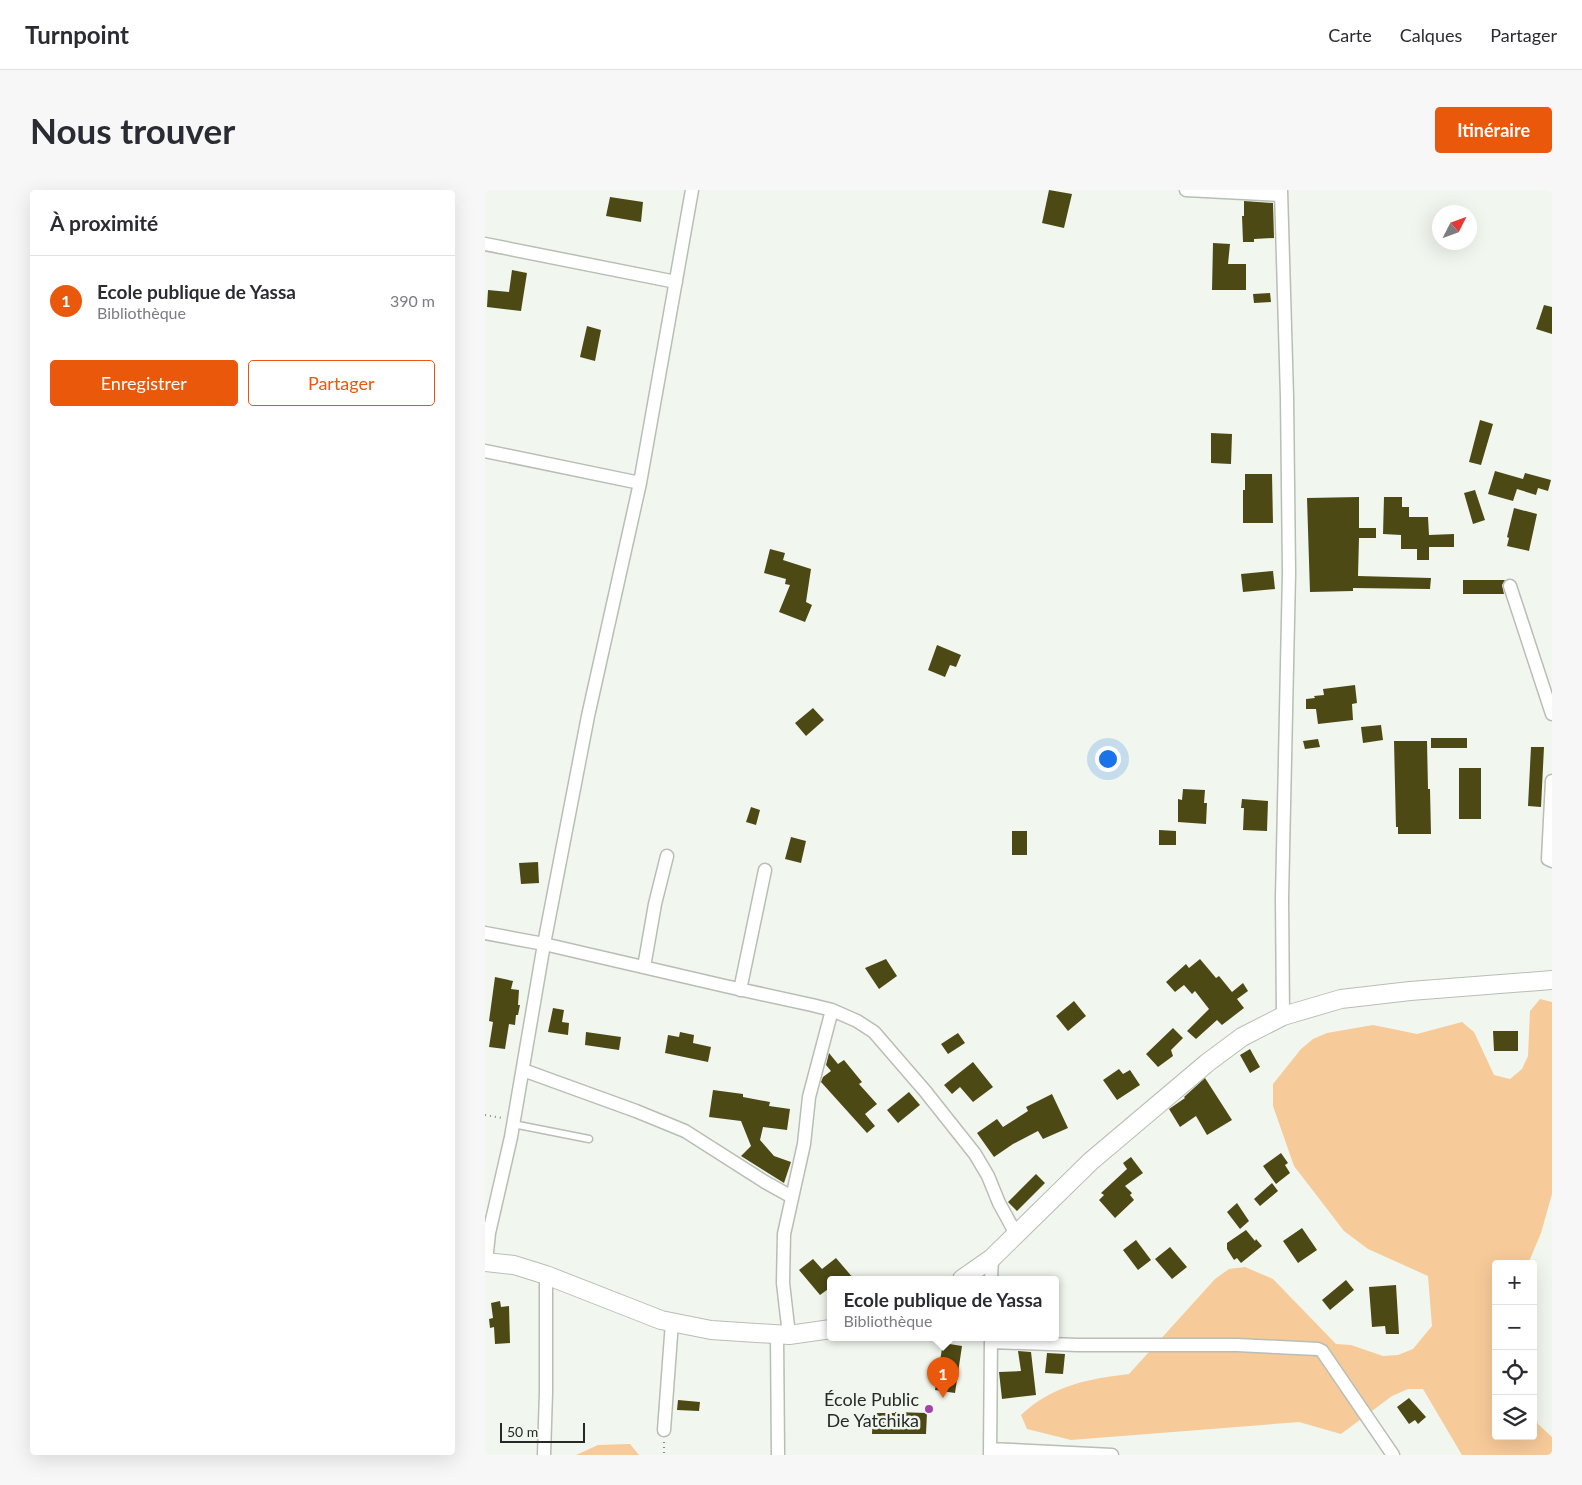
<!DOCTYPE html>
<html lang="fr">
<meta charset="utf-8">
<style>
:root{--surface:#fff;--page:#f7f7f7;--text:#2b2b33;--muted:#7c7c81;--line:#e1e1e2;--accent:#ea580c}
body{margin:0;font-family:Lato,sans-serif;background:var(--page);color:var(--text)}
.controls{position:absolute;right:15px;bottom:15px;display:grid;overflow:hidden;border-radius:5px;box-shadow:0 5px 20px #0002}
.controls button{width:45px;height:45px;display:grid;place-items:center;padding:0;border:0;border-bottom:1px solid var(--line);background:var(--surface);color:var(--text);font:25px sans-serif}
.compass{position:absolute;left:947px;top:15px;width:45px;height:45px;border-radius:50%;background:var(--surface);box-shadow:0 5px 20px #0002;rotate:48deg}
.scale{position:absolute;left:15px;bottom:12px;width:85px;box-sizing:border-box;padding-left:5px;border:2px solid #272926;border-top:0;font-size:14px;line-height:18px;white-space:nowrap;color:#272926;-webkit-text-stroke:4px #f1f7ef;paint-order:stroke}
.you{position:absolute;left:622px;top:568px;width:18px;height:18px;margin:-12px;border:4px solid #fff;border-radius:50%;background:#1a73e8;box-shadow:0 0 0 8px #1a73e833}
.badge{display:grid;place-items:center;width:32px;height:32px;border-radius:50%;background:var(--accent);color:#fff;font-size:16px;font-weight:700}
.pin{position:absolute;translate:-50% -41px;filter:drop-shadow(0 1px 2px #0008)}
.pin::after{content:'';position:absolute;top:26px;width:18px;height:15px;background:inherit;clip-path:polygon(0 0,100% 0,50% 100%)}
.popup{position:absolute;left:342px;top:1086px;width:232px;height:65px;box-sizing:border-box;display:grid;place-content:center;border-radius:5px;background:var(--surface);filter:drop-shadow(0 1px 4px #0005);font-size:16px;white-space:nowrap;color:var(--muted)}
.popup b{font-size:19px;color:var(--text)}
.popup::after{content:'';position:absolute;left:50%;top:100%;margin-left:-10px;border:10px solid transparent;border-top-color:var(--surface)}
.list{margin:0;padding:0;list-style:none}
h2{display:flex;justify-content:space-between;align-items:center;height:65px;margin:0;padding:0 20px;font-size:21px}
h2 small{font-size:16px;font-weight:400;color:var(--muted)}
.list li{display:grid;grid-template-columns:32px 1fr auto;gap:15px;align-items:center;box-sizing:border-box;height:90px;padding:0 20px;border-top:1px solid var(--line)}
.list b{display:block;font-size:19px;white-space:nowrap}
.list p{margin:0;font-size:16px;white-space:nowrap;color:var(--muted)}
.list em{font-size:16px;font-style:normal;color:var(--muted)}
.actions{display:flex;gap:10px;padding:15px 20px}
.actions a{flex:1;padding:11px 0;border:1px solid var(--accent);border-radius:5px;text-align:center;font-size:18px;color:var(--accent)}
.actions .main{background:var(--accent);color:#fff}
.icon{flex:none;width:28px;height:28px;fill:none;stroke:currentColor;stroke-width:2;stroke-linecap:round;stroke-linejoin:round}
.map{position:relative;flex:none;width:1067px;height:1265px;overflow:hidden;border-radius:5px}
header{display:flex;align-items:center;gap:30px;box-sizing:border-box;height:70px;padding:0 25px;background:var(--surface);border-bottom:1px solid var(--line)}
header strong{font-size:24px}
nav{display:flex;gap:28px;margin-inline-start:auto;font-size:18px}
.intro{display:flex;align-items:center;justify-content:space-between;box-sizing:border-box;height:120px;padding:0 30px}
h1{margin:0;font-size:35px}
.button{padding:12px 22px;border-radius:5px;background:var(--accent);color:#fff;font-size:18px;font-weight:700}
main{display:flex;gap:30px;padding:0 30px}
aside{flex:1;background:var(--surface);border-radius:5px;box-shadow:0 5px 20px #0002}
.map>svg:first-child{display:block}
</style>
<header>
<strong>Turnpoint</strong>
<nav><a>Carte</a><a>Calques</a><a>Partager</a></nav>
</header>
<div class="intro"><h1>Nous trouver</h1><a class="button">Itinéraire</a></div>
<main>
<aside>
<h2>À proximité<small></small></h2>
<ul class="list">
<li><span class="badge">1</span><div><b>Ecole publique de Yassa</b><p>Bibliothèque</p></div><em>390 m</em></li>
</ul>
<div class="actions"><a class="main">Enregistrer</a><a>Partager</a></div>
</aside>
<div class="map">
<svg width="1067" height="1265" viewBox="0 0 1067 1265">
<rect width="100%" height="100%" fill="#f1f7ef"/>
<path fill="#f7ca99" d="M1055 809 1067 812V1004L1056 1043 1043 1074H1011V1246H1048V1214L1053 1234 1067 1247V1265H977L938 1199H923L907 1206 856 1244 814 1232 586 1250 542 1239 536 1225C568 1195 603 1189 644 1184L730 1089 744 1079 760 1077 788 1089 851 1154 866 1155 898 1166 913 1165 928 1159 947 1136 943 1086 883 1059 859 1041 809 976 788 916V894L816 859 828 849 842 843 888 835 932 844 977 832 989 842 1009 885 1025 889 1037 879 1043 866 1045 821Z
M145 1254 154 1265H91L113 1255Z"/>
<path fill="#4d4915" d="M564 0 587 4 579 38 557 33Z
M125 7 158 12 156 32 121 26Z
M759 11 788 13 789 48 769 49V52H758L757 26H759Z
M728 53 745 54 743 74H761V100H727Z
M27 80 42 83 36 121 2 117 3 100 24 102Z
M785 103 786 112 769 113 768 104Z
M1059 115 1067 117V144L1051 139Z
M102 136 116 140 110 171 95 167Z
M995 230 1008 234 996 275 984 272Z
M726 243 747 244 746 274 726 273Z
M1010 281 1038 289 1040 283 1066 290 1063 301 1053 298 1051 305 1032 299 1028 311 1003 304Z
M760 284H787L788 333H758V300H760Z
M990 300 1000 330 988 334 979 303Z
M874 307V338H891V348H874L873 386 946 388 945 399 868 398V401L825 402 822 308Z
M899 307H917V317H924V327H943L944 345 969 344V357H944V370H932V359H916V345L898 344Z
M1029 318 1052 324 1044 361 1022 356 1024 348 1022 347Z
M285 359 300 363 298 370 326 379 321 412 327 415 320 432 294 422 305 395 300 394 301 389 279 383Z
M788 381 790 399 758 402 756 384Z
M978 390H1020L1017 395 1019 404H978Z
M452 455 476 465 471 477 465 475 460 487 443 480Z
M870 495 872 513 867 514 868 530 833 534 831 519H821V509L830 508 829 506 839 505 838 499Z
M328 518 339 530 321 546 310 533Z
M896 535 898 550 878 553 876 537Z
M946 548H982V558H946Z
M833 549 835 557 820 559 818 551Z
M909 551H942L943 599H945L946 644H913V637H911Z
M1046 557H1059L1056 617 1043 616Z
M974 578H996V629H974Z
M698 599 720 600 719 613H722L721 634 693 632V609L697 610Z
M757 609 783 611 782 641 758 640 759 618H756Z
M266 617 275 620 271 635 261 632Z
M674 640 691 641V655H674Z
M527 641H542V665H527Z
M306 647 321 651 316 673 300 669Z
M53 672 54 693 36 694 34 673Z
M401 769 412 786 394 799 380 778Z
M715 769 731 788 734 786 747 802 758 793 763 801 752 809 759 818 737 835 732 830 711 849 702 841 724 819 710 801 707 804 699 795 690 802 681 792 701 774 704 778Z
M10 787 28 791 26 799 34 800 33 815H35L33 825H31L30 835 24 834 20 859 4 857 8 832 4 831Z
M589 811 601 826 583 841 571 826Z
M68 818 79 820 77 832 84 833 83 845 63 842Z
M688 838 698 848 686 860 688 866 673 877 661 864Z
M1008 841H1033V861H1009Z
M101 842 136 847 134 860 100 855Z
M195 842 209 845 208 853 226 857 223 872 180 863 183 845 194 847Z
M473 843 480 853 463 864 456 854Z
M765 859 775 877 765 883 755 865Z
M344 863 353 874 359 870 377 892 374 894 392 914 380 924 390 936 382 943 336 892 338 887 346 881 341 875Z
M488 872 508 897 488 912 475 897 467 904 459 895Z
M634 879 638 884 645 880 655 895 632 910 618 890Z
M720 888 747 930 722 945 711 926 695 937 684 919 700 908 699 907Z
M228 900 258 904V907L285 912 284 916 305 919 302 940 278 937 275 950 289 966 306 972 299 993 256 966 266 956 256 931 224 927Z
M424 902 435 915 413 933 402 920Z
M567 904 583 938 558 949 553 941 528 954 509 967 492 943 512 929 518 937 543 921 541 917Z
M796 963 803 973 800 975 805 983 791 994 778 976Z
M646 967 658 983 640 996 647 1003 645 1005 649 1010 630 1028 614 1010 619 1005 616 1003 642 979 638 973Z
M551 984 560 993 532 1021 523 1012Z
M787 993 793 1001 775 1016 769 1009Z
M752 1013 764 1031 755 1039 742 1022Z
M817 1038 832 1060 813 1073 798 1051Z
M761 1040 770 1051 771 1049 777 1056 756 1073 752 1068 749 1070 742 1059V1053Z
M651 1050 666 1070 653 1080 638 1060Z
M685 1057 702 1077 687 1089 670 1069Z
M351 1068 369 1089H346V1097L335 1105 314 1080 328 1069 337 1079Z
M861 1090 869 1100 845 1120 837 1110Z
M911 1095 914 1144H901L900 1136 887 1137 884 1097Z
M15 1111 16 1117 24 1116 25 1153 10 1154 9 1137 5 1138 4 1129 8 1128 6 1113Z
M458 1153 477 1156 470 1203 450 1200Z
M533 1161 546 1162 551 1205 517 1209 514 1182 536 1181Z
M562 1163 580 1164 578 1184 560 1183Z
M924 1208 941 1227 933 1234 930 1230 924 1234 912 1217Z
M193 1210 215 1212 214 1221 192 1220Z
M410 1222 442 1223 441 1244H387L388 1223H410Z"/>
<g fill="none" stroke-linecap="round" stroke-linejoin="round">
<g stroke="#b8beb6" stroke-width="9">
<path id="service" d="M28 934 104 949"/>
</g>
<g stroke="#b8beb6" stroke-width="15">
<path id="minor" d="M701 0 796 5
M796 0 802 207 804 383 797 708 798 826
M0 54 191 92
M0 261 155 293 207 0
M1025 396 1067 524
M1067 591 1063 669 1067 671
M0 743 59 754 240 796 327 815 347 820 372 831 389 842 440 901 490 964 503 986 514 1013 531 1044
M159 777 170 714 182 666
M255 800 280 680
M38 880 151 921 200 941 280 992 307 1007
M1 1072 4 1043 26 947 59 754 103 526 155 293
M506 1089 507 1068
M292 1145 293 1265
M304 1145 298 1093 299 1044 319 954 324 907 347 820
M506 1152 593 1155H752L833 1159 837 1161 908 1265
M179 1240 187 1132
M505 1259 627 1265
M59 1265 61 1202V1085
M505 1265 506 1147"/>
</g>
<g stroke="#b8beb6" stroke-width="20">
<path id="secondary" d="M0 1072 29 1075 61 1085 176 1130 226 1140 304 1145 346 1139
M477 1089 507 1068 606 971 722 873 757 847 798 826 856 809 925 801 1067 790"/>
</g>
<path stroke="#878b86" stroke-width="2" stroke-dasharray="1 4" stroke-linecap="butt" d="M0 925 17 928
M179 1252V1265"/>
<use href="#service" stroke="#fff" stroke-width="6"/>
<use href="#minor" stroke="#fff" stroke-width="12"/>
<use href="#secondary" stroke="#fff" stroke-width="18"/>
</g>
<circle fill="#a443aa" stroke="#f1f7ef" stroke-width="2" cx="444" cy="1219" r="5"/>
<g text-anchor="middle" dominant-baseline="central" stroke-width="5" stroke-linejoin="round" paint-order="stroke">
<g font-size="18" fill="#272926" stroke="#f1f7ef" text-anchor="end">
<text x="434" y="1209">École Public<tspan x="434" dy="21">De Yatchika</tspan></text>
</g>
</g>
</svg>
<div class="controls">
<button>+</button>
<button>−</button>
<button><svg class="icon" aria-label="locate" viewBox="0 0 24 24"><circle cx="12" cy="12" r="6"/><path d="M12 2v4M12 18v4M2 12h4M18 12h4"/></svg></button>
<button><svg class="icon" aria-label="layers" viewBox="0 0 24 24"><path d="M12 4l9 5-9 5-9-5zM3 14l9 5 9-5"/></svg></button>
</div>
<svg class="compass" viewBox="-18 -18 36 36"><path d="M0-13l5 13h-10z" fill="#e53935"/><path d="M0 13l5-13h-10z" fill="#7c7c81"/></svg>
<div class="scale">50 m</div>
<div class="you"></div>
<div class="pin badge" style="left:458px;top:1208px">1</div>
<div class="popup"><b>Ecole publique de Yassa</b>Bibliothèque</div>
</div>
</main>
